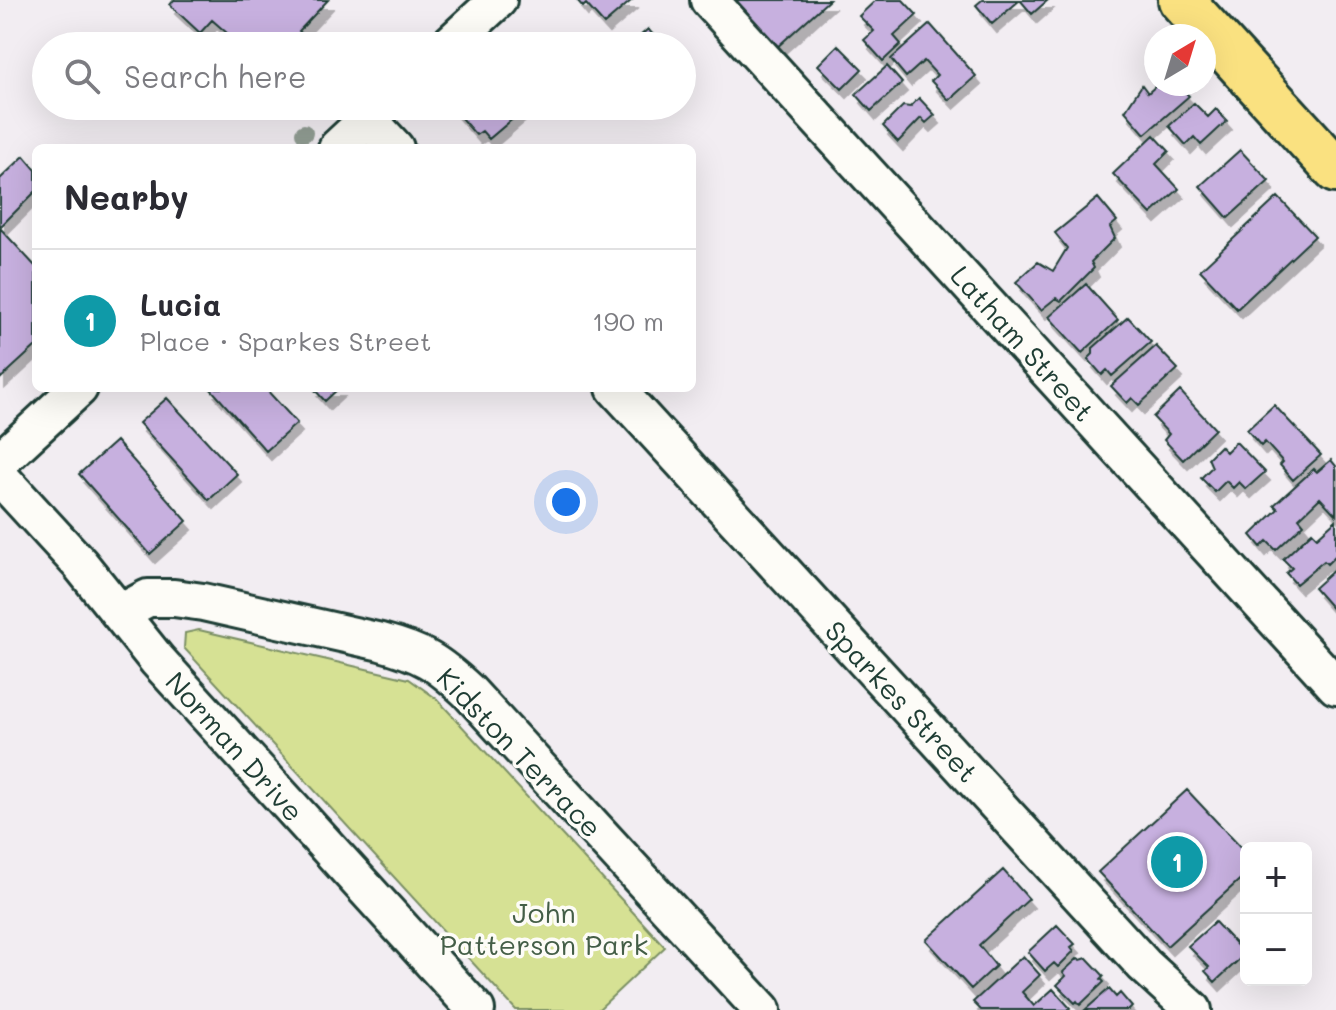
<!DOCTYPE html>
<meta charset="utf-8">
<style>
:root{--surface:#fff;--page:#f2f2f3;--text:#2b2b33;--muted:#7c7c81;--line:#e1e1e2;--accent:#db2777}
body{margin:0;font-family:Mali,sans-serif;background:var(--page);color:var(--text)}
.controls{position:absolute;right:24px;bottom:24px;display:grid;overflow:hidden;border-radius:12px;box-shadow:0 8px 32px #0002}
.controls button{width:72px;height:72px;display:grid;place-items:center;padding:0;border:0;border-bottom:2px solid var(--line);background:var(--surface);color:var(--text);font:40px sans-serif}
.compass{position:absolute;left:1144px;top:24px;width:72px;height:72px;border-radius:50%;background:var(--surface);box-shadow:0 8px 32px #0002;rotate:38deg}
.you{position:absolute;left:566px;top:502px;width:28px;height:28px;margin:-20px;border:6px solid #fff;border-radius:50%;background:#1a73e8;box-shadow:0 0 0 12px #1a73e833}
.badge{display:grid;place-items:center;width:52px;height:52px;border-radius:50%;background:var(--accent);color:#fff;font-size:26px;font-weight:700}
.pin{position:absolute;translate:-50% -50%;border:4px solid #fff;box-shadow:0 2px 8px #0006}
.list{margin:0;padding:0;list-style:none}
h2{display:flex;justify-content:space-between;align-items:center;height:104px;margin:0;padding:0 32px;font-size:34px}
h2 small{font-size:26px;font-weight:400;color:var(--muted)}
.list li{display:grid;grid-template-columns:52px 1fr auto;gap:24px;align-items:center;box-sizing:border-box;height:144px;padding:0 32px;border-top:2px solid var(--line)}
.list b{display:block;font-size:30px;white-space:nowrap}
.list p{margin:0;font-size:26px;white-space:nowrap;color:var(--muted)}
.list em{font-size:26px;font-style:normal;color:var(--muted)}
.icon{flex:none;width:44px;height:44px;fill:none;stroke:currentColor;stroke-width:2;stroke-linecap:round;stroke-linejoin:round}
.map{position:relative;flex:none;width:1336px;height:1010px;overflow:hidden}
.search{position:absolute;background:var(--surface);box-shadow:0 8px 32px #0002;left:32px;top:32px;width:664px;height:88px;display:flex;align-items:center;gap:20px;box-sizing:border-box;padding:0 28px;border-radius:44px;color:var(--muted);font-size:30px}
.panel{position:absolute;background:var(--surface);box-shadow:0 8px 32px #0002;left:32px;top:144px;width:664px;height:248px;border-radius:12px}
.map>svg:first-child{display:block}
</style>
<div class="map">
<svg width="1336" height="1010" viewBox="0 0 1336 1010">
<defs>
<filter id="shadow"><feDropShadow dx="5" dy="9" stdDeviation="0" flood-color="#0004"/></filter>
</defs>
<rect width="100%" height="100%" fill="#f2edf2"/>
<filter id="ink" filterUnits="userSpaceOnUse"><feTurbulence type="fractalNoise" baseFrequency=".0125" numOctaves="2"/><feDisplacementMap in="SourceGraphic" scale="16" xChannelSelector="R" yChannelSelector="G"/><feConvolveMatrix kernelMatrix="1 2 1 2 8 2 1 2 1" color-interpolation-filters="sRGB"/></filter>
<g filter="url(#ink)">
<path fill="#d6e194" stroke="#7a8f64" stroke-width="2" d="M199 630 409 679 437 699 665 947 598 1010H516L184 648 185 633Z"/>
<path fill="#c7b0df" stroke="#1f3d34" stroke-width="2" filter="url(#shadow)" d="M174 0H328L299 31 307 39 300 46H232L222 38 227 33 212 20 200 33 170 5Z
M577 0H632L604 24 586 4 583 7Z
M729 0H829L775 49Z
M876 0H903L917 15 894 36 901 44 883 61 864 40 874 31 859 16Z
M982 0H1020L992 24 976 5Z
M1020 0H1048L1032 14Z
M930 24 976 76 949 100 931 81 937 75 924 61 906 77 891 59Z
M648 29 661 44 659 46H629Z
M838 45 862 69 842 89 818 65Z
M887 66 902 83 871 111 856 94Z
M1158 84H1178L1189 96 1145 134 1125 111 1142 85 1148 93Z
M919 98 935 115 926 123 921 118 898 142 883 126 903 106 910 107Z
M1194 103 1208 117 1216 109 1227 121 1201 145 1194 137 1186 145 1169 126Z
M456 106H528L489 139 482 131 476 135 453 109Z
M1154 135 1169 151 1156 164 1179 189 1151 214 1113 174Z
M1240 150 1269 181 1228 218 1200 186Z
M24 156 36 170V191L0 227V179Z
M1278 197 1315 236 1237 309 1200 270Z
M1098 198 1117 221 1110 227 1115 238 1091 262 1094 268 1061 301 1056 298 1041 310 1016 282 1038 262 1053 271 1067 248 1055 233Z
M0 228 36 267V346L0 379Z
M1086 284 1118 320 1082 353 1049 317Z
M1128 317 1151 342 1112 376 1107 370 1102 375 1088 359 1093 354V348Z
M1156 346 1178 369 1139 405 1132 398 1127 403 1111 386Z
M210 388H265L297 423 266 451Z
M313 388H339L325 401Z
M1180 391 1215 429 1183 460 1164 440 1169 434 1153 417Z
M167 398 237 474 209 500 139 423Z
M1274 405 1321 455 1293 480 1280 465 1283 462 1265 442 1261 446 1247 430Z
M116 441 187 521 150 554 79 474Z
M1236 442 1265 472 1246 489 1239 482 1233 488 1226 481 1215 492 1201 478 1212 467 1208 458 1220 446 1226 452Z
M1331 460 1336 466V515L1320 498 1299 518 1304 524 1276 550 1267 541 1261 547 1251 535 1278 509 1274 505 1314 469 1317 472Z
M1336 520V555L1327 564 1324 561 1296 584 1286 573 1292 568 1283 559 1312 532 1317 537Z
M1336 568V613L1314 588Z
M1187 790 1246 853V874L1167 946 1098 872Z
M1003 870 1029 899 979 945 996 966 971 989 926 940Z
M1215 922 1245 954 1215 982 1205 971 1209 967 1188 946Z
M1057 925 1075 944 1071 947 1074 951 1058 967 1054 963 1045 971 1028 952Z
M1023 956 1040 975 1022 992 1034 1006 1053 989 1070 1008 1068 1010H981L973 1002Z
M1078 958 1081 960 1087 958 1104 976 1101 979 1104 982 1080 1005 1077 1001 1075 1003 1057 985 1066 976 1063 972Z
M1109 989 1116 997 1120 993 1132 1007 1129 1010H1085Z"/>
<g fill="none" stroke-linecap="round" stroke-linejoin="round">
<g stroke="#1f3d34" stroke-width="42">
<path id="minor" d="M709 0 1336 686
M448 46 498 0
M368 119 395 148
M337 148 382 106
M615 388 1144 965 1193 1010
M0 461 79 388
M0 477 80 564 157 660 476 1010
M120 613 148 598H174L203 602 381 642C422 653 437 662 468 691L762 1010"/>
</g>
<g stroke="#1f3d34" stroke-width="50">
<path id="major" d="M1181 0 1336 170"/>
</g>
<use href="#minor" stroke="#fdfcf7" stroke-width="36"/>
<use href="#major" stroke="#fae180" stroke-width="44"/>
</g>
<circle fill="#929e94" cx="304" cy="133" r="9"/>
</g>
<g text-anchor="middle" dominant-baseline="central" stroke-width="7" stroke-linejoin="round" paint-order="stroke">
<g font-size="28" fill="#1f3d34" stroke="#fdfcf7">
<text transform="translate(1023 343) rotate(48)">Latham Street</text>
<text transform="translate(902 701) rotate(47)">Sparkes Street</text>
<text transform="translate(235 746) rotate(48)">Norman Drive</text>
<text transform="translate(520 752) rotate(46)">Kidston Terrace</text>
</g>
<g font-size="28" fill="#445e47" stroke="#fdfcf7">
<text x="544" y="912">John<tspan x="544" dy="32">Patterson Park</tspan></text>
</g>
</g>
</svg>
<div class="controls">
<button>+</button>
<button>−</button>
</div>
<svg class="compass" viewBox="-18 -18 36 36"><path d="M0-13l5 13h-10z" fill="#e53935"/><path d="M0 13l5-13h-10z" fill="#7c7c81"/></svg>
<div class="you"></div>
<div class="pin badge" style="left:1177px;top:862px;background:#0f9aa8">1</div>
<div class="search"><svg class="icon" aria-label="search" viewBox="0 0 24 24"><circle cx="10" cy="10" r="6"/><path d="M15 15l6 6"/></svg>Search here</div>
<section class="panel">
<h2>Nearby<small></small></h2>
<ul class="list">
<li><span class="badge" style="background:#0f9aa8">1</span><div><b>Lucia</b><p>Place · Sparkes Street</p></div><em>190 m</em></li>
</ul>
</section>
</div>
